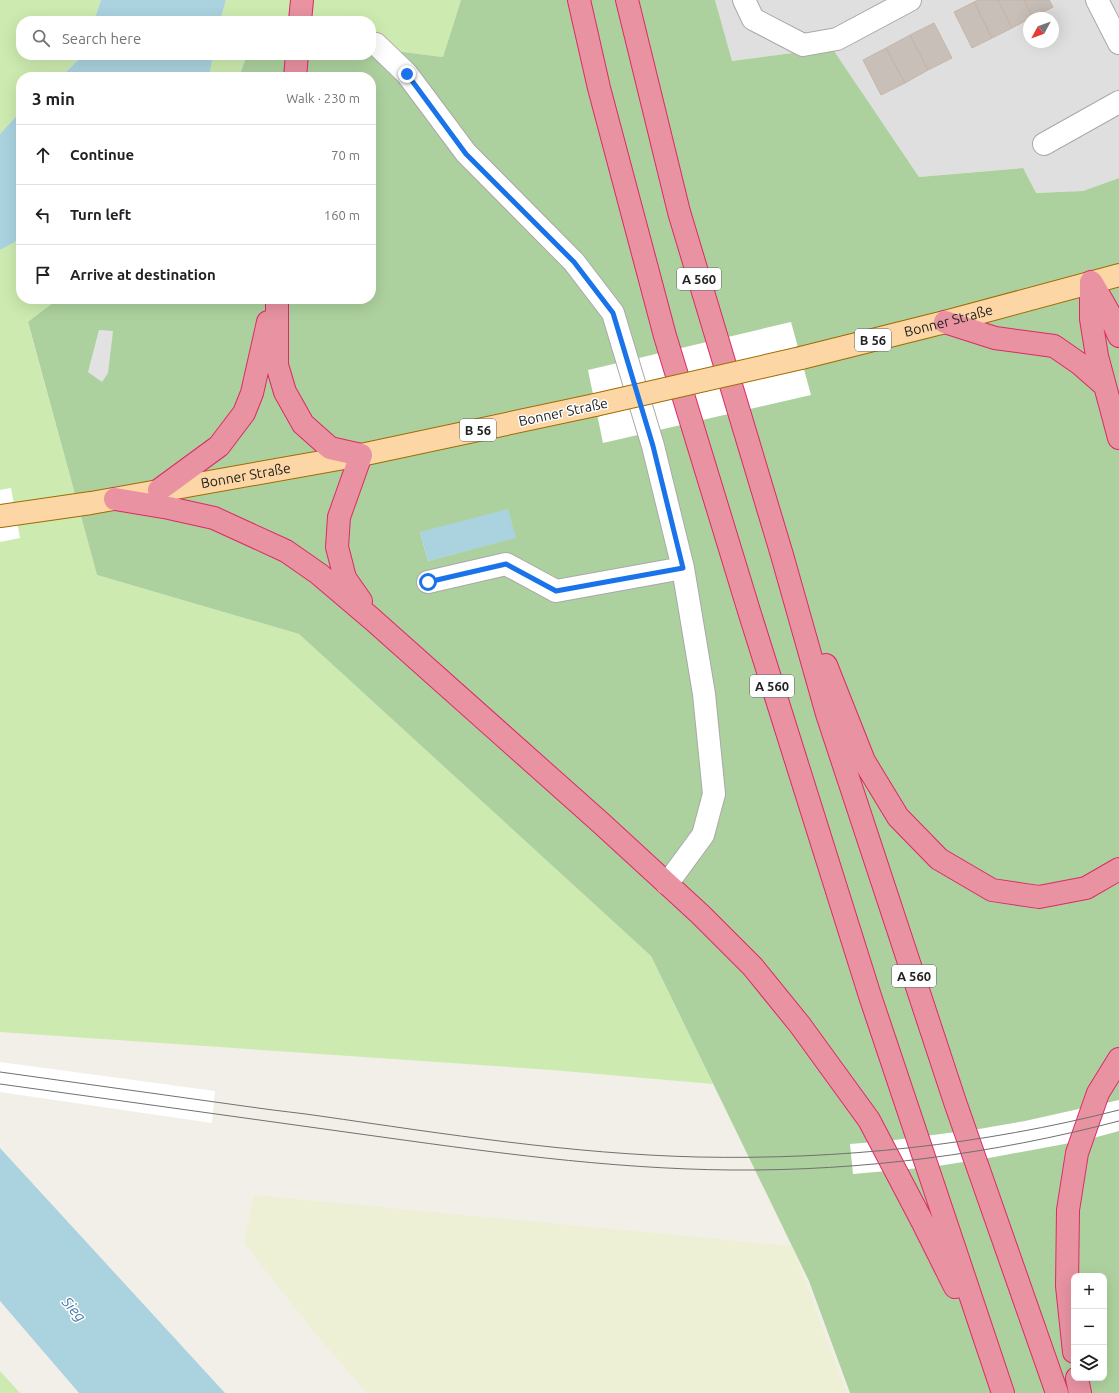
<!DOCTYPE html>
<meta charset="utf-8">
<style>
:root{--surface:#fff;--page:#f6f6f6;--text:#202124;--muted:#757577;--line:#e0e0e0}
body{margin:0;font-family:Ubuntu,sans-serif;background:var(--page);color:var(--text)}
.controls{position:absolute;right:12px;bottom:12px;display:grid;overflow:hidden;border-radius:8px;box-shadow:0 4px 16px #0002}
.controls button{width:36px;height:36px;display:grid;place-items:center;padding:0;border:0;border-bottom:1px solid var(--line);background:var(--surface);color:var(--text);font:20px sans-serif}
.compass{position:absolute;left:1023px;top:12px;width:36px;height:36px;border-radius:50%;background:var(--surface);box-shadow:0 4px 16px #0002;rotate:229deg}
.stop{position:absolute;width:12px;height:12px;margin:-9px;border:3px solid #1a73e8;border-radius:50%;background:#fff}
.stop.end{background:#1a73e8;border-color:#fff;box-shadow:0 1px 4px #0008}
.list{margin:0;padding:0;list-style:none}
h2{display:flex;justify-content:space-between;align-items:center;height:52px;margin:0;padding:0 16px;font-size:17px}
h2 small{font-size:13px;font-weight:400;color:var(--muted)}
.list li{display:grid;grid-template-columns:26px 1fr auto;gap:12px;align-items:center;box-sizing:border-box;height:60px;padding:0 16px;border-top:1px solid var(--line)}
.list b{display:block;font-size:15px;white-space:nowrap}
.list em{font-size:13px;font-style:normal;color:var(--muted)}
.icon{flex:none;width:22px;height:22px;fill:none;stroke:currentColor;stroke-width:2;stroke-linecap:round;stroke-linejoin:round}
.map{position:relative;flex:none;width:1119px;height:1393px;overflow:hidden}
.search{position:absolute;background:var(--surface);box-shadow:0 4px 16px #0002;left:16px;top:16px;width:360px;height:44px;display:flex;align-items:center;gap:10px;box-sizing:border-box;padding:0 14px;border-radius:16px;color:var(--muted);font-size:15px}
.panel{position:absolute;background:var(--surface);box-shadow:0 4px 16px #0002;left:16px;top:72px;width:360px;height:232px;border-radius:16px}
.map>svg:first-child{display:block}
</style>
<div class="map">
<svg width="1119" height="1393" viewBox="0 0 1119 1393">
<rect width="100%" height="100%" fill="#f2efe9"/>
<path fill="#e0dfdf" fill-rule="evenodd" d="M715 0H1119V178L1083 191 1035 193 1022 168 919 177 832 48 731 61ZM1029 18H1053V42H1029Z"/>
<path fill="#eef0d5" d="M254 1195 792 1246 847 1393H367L319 1338 244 1243Z"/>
<path fill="#cdebb0" d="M0 0H101L94 21H21V55H83L61 77H21V111L0 134Z
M226 0H461L443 57 371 48V21H220Z
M213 55H247L239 77H209Z
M21 233V299H58L28 323 97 575 299 634 651 956 713 1084 552 1070 0 1032V250L15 242Z
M0 1371 20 1393H0Z"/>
<path fill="#add19e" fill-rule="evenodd" d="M461 0H715L732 61 832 48 919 177 1023 168 1036 193 1083 191 1119 178V1393H850L809 1281 651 956 299 634 97 575 28 322 58 299H371V77H239L247 55H371V48L443 57ZM420 532 516 537 428 561ZM1074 1276H1104V1378H1074Z"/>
<path fill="#e2e2e2" d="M99 330 113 331 108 373 102 382 88 372Z"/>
<path fill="#aad3df" d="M101 0H226L220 21H94Z
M83 55H213L209 77H61Z
M21 111V233L15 242 0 250V134Z
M508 509 516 538 428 561 420 532Z
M0 1148 225 1393H79L0 1301Z"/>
<path fill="#fff" d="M791 322 811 395 603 443 588 370Z
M11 488 20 538 0 542V490Z
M0 1062 215 1091 212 1123 0 1092Z
M1119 1100V1131L1086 1140 989 1158 931 1167 853 1174 850 1144 887 1141 979 1129 1025 1121Z"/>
<path fill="#c7bfb8" stroke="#c4b6ab" d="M978 0H998L1012 28 992 38 974 2Z
M998 0H1024L1033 17 1029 18V19L1012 28Z
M1024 0H1049L1053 7 1033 17Z
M974 2 992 38 972 48 954 12Z
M934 23 952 58 928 70 910 35Z
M910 35 928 70 905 83 886 48Z
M886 48 905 83 881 95 863 60Z"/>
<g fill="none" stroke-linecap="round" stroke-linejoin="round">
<g stroke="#a9a9a9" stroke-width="24">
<path id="minor" d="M744 0 753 19 803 45 837 39 910 0
M1097 0 1119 43
M371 43 376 44 407 74 466 153 574 262 613 313 653 446 683 568 704 694 714 794 703 835 667 884
M1044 144 1119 102
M428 582 506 564 556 591 683 568"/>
</g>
<g stroke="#a06b00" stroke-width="24">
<g id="major">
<path id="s1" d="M801 358 945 322 1119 275"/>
<path id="s2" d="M0 516 91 503 361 455 595 405"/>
</g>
</g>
<g stroke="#dc2a67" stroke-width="24">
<path id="highway" d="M579 0 599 88 665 336 749 611 870 996 1003 1393
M627 0 679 212 782 555 827 714 955 1102 1057 1393
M300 21 302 0
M295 77 297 55
M1091 282V319L1097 356 1119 438
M1092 283 1109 313 1119 336
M277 299V365L285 392 303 424 330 448 361 455 339 517 337 547 345 578 361 601
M945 322 995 338 1054 346 1080 364 1104 385
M159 490 219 446 244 413 252 393 268 322
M115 499 169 508 214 518 286 551 319 574 372 619 601 823 700 914 753 967 800 1025 869 1120 923 1223 955 1287
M826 665 864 761 898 817 939 859 992 890 1039 897 1086 888 1119 869
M1074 1352 1067 1286 1068 1210 1077 1153 1098 1093 1119 1059
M1077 1378 1080 1393"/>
</g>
<use href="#minor" stroke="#fff" stroke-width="22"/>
<use href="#major" stroke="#fcd6a4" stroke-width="22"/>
<use href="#highway" stroke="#e892a2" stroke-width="22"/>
<path stroke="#707070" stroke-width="1" d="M0 1072C86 1084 172 1096 258 1108 279 1111 300 1113 320 1116 445 1134 572 1154 698 1157 839 1160 982 1145 1119 1110
M0 1084C120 1101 240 1117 360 1134 483 1151 607 1169 732 1170 862 1171 993 1154 1119 1121"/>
<g stroke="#a06b00" stroke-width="24" stroke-linecap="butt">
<path id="major-bridge" d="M595 405 801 358"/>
</g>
<use href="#major-bridge" stroke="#fcd6a4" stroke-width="22"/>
</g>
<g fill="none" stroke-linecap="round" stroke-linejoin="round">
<path stroke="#1a73e8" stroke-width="5" d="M407 74 466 154 574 262 613 313 653 446 683 568 556 591 506 564 428 582"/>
</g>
<g text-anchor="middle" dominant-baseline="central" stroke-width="3" stroke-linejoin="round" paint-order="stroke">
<g fill="#fff" stroke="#646464" stroke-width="1">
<rect x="677" y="268" width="44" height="22" rx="3"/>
<rect x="855" y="329" width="36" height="22" rx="3"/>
<rect x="460" y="419" width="36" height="22" rx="3"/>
<rect x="750" y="675" width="44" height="22" rx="3"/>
<rect x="892" y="965" width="44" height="22" rx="3"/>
</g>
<g font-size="13" font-weight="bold" fill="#222">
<text x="699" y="279">A 560</text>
<text x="873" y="340">B 56</text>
<text x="478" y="430">B 56</text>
<text x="772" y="686">A 560</text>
<text x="914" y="976">A 560</text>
</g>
<g font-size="14" fill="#222" stroke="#fff">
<text stroke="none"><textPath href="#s1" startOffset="152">Bonner Straße</textPath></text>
<text transform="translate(563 412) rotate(-12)">Bonner Straße</text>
<text stroke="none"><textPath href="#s2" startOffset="249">Bonner Straße</textPath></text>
</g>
<g font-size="15" font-style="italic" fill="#4a7aab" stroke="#fff">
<text transform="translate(74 1309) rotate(49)">Sieg</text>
</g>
</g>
</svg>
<div class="controls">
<button>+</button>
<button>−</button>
<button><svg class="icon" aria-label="layers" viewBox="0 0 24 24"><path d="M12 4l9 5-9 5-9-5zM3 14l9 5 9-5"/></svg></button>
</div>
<svg class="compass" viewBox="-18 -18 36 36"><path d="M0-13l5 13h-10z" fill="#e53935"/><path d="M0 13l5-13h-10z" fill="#757577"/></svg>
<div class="stop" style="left:428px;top:582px"></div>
<div class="stop end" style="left:407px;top:74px"></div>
<div class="search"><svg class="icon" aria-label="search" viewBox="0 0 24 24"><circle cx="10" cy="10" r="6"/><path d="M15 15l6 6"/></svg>Search here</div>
<section class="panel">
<h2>3 min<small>Walk · 230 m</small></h2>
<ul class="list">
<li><svg class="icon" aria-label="ahead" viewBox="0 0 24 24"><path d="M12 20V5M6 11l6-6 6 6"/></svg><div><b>Continue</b></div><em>70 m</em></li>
<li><svg class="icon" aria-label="left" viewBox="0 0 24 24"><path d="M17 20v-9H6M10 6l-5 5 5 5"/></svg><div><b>Turn left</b></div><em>160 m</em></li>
<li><svg class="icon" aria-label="arrive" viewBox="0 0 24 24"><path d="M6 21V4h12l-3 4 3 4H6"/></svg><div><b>Arrive at destination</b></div></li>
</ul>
</section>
</div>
